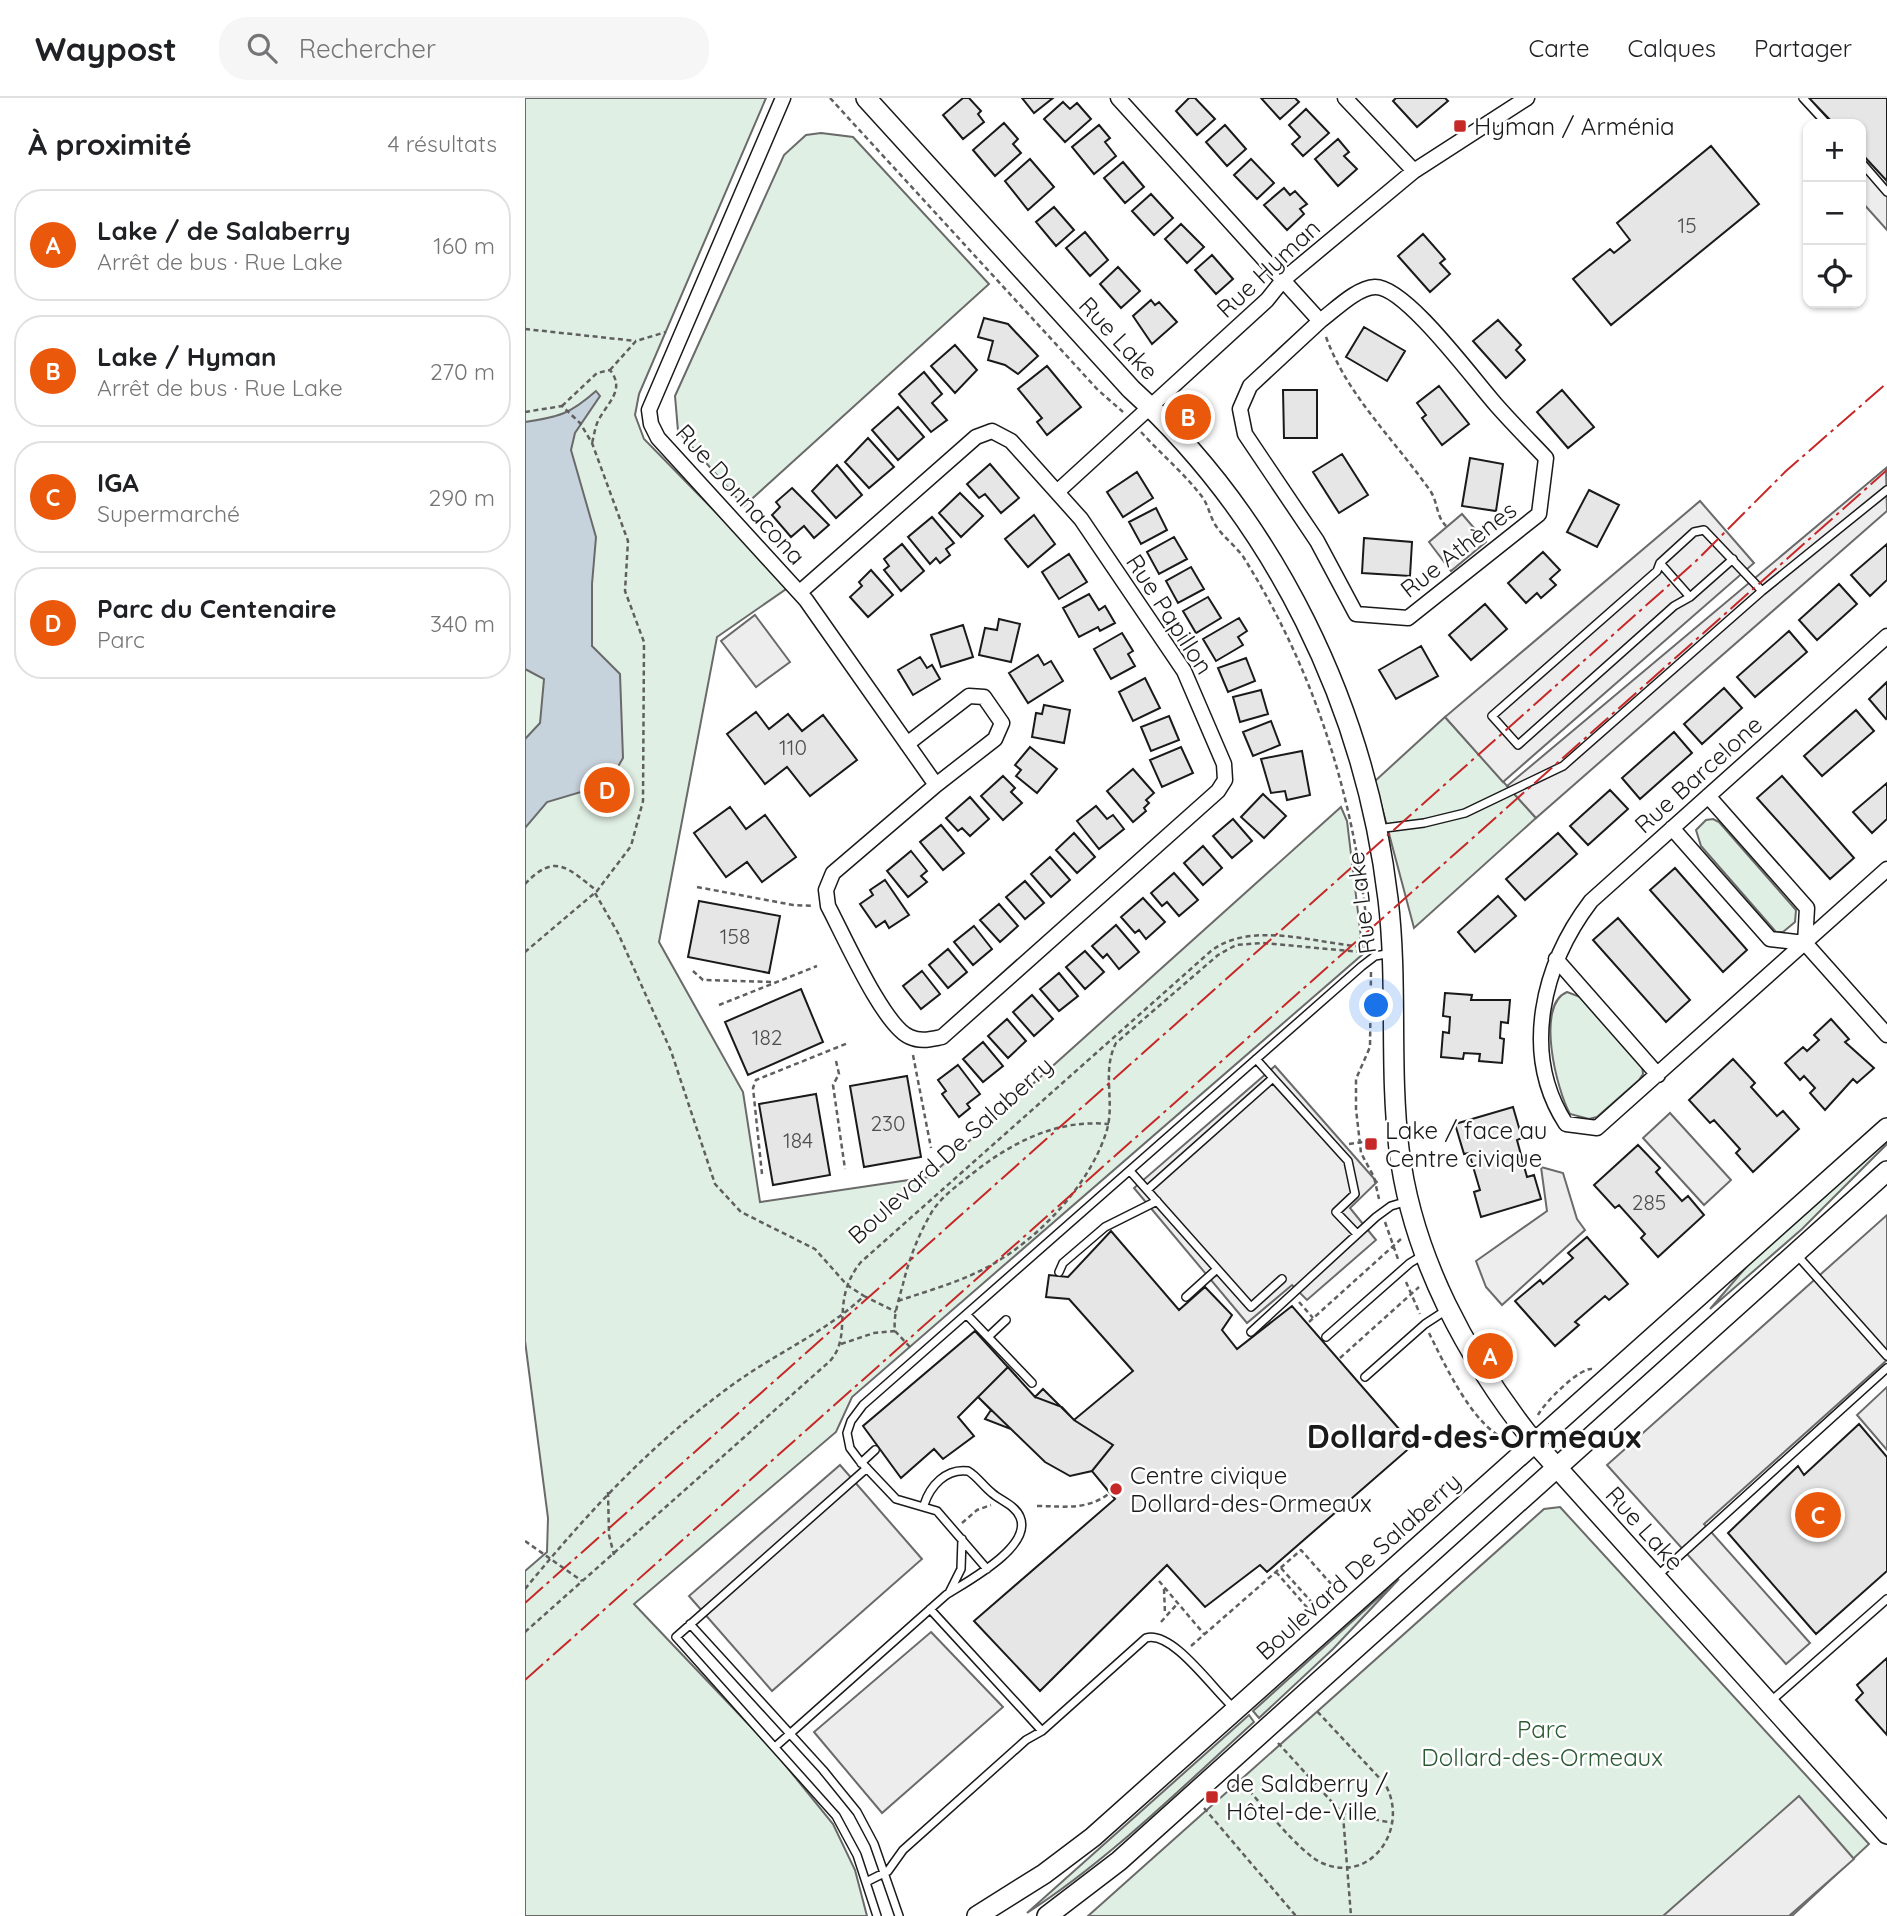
<!DOCTYPE html>
<html lang="fr">
<meta charset="utf-8">
<style>
:root{--surface:#fff;--page:#f6f6f6;--text:#202124;--muted:#757577;--line:#e0e0e0;--accent:#ea580c}
body{margin:0;font-family:Quicksand,sans-serif;background:var(--page);color:var(--text)}
.controls{position:absolute;right:21px;top:21px;display:grid;overflow:hidden;border-radius:14px;box-shadow:0 2px 5px #0004}
.controls button{width:63px;height:63px;display:grid;place-items:center;padding:0;border:0;border-bottom:2px solid var(--line);background:var(--surface);color:var(--text);font:35px sans-serif}
.you{position:absolute;left:852px;top:908px;width:24px;height:24px;margin:-18px;border:5px solid #fff;border-radius:50%;background:#1a73e8;box-shadow:0 0 0 10px #1a73e833}
.badge{display:grid;place-items:center;width:46px;height:46px;border-radius:50%;background:var(--accent);color:#fff;font-size:23px;font-weight:700}
.pin{position:absolute;translate:-50% -50%;border:4px solid #fff;box-shadow:0 2px 7px #0006}
.list{margin:0;padding:0;list-style:none}
h2{display:flex;justify-content:space-between;align-items:center;height:91px;margin:0;padding:0 28px;font-size:30px}
h2 small{font-size:23px;font-weight:400;color:var(--muted)}
.list li{display:grid;grid-template-columns:46px 1fr auto;gap:21px;align-items:center;box-sizing:border-box;height:112px;margin:0 14px 14px;padding:0 14px;border:2px solid var(--line);border-radius:28px}
.list b{display:block;font-size:26px;white-space:nowrap}
.list p{margin:0;font-size:23px;white-space:nowrap;color:var(--muted)}
.list em{font-size:23px;font-style:normal;color:var(--muted)}
.icon{flex:none;width:38px;height:38px;fill:none;stroke:currentColor;stroke-width:2;stroke-linecap:round;stroke-linejoin:round}
.map{position:relative;flex:none;width:1362px;height:1818px;overflow:hidden}
header{display:flex;align-items:center;gap:42px;box-sizing:border-box;height:98px;padding:0 35px;background:var(--surface);border-bottom:2px solid var(--line)}
header strong{font-size:33px}
nav{display:flex;gap:38px;margin-inline-start:auto;font-size:24px}
.search{width:490px;height:63px;background:var(--page);display:flex;align-items:center;gap:18px;box-sizing:border-box;padding:0 24px;border-radius:28px;color:var(--muted);font-size:26px}
main{display:flex}
aside{flex:1;background:var(--surface)}
.map>svg:first-child{display:block}
</style>
<header>
<strong>Waypost</strong>
<div class="search"><svg class="icon" aria-label="search" viewBox="0 0 24 24"><circle cx="10" cy="10" r="6"/><path d="M15 15l6 6"/></svg>Rechercher</div>
<nav><a>Carte</a><a>Calques</a><a>Partager</a></nav>
</header>
<main>
<aside>
<h2>À proximité<small>4 résultats</small></h2>
<ul class="list">
<li><span class="badge">A</span><div><b>Lake / de Salaberry</b><p>Arrêt de bus · Rue Lake</p></div><em>160 m</em></li>
<li><span class="badge">B</span><div><b>Lake / Hyman</b><p>Arrêt de bus · Rue Lake</p></div><em>270 m</em></li>
<li><span class="badge">C</span><div><b>IGA</b><p>Supermarché</p></div><em>290 m</em></li>
<li><span class="badge">D</span><div><b>Parc du Centenaire</b><p>Parc</p></div><em>340 m</em></li>
</ul>
</aside>
<div class="map">
<svg width="1362" height="1818" viewBox="0 0 1362 1818">
<rect width="100%" height="100%" fill="#fff"/>
<path fill="#e0efe3" stroke="#6a6a6a" stroke-width="2" d="M0 0H241L114 296 110 317 119 341 264 489 192 539 134 844 218 994 235 1104 404 1079 816 709 822 723 838 856 327 1299 311 1334 109 1506 248 1652 308 1726 330 1772 342 1818H0V1473L22 1454 23 1420 0 1243Z
M296 35 328 39 464 186 219 408 153 333 150 298 259 57 281 37Z
M920 619 1011 720 889 830 850 683Z
M1188 721 1194 724 1271 812 1270 824 1258 834H1251L1176 748 1171 732 1181 722Z
M1042 894 1058 900 1117 967 1118 976 1114 982 1072 1019 1064 1021 1045 1016C1032 993 1010 907 1042 894Z
M1362 1043V1046L1277 1131 1185 1211 1223 1167Z
M1035 1409 1344 1746 1267 1818H563L1019 1411Z
M874 1481 808 1551 734 1620 728 1613Z
M724 1617 729 1624C656 1690 585 1761 502 1815Z"/>
<path fill="#ededed" stroke="#6a6a6a" stroke-width="2" d="M1336 54 1362 82V132L1336 103Z
M1361 370 1362 413 1011 720 982 688Z
M1175 403 1229 465 978 684 920 619Z
M937 416 961 444 926 473 904 444Z
M230 517 265 564 231 589 196 543Z
M750 968 852 1084 825 1110 851 1142 782 1202 767 1187 722 1225 609 1090Z
M1145 1015 1206 1082 1179 1107 1118 1040Z
M1016 1069 1038 1075 1052 1121 1060 1132 977 1207 961 1189 951 1163 1022 1113Z
M1362 1117V1262L1179 1426 1285 1545 1261 1566 1082 1367Z
M1362 1289V1352L1332 1317Z
M315 1367 397 1461 247 1593 164 1498Z
M406 1534 478 1609 357 1715 289 1634Z
M1274 1698 1329 1761 1264 1818H1138Z"/>
<path fill="#c6d2dc" stroke="#6a6a6a" stroke-width="2" d="M71 293 75 298 50 335 46 352 71 439 67 486V548L95 576 98 660 83 686 22 704 0 730V641L15 625 19 581 0 571V324C34 319 45 316 71 293Z"/>
<path fill="#e6e6e6" stroke="#1a1a1a" stroke-width="2" d="M438 0H444L456 13 453 16 459 24 438 41 418 17Z
M497 0H528L509 15Z
M664 0H670L690 21 672 37 651 13Z
M736 0H770L774 4 755 21Z
M871 0H920L923 3 892 29 868 3Z
M1284 0H1362V83L1336 55V26H1309Z
M538 4 545 11 552 5 566 21 540 44 519 21Z
M781 11 804 35 778 58 767 46 775 39 764 27Z
M479 25 493 41 488 46 496 55 470 78 448 52Z
M574 27 585 40 580 44 591 58 569 76 547 49Z
M700 27 721 51 702 68 681 44Z
M813 41 824 54 819 58 832 71 813 88 790 61Z
M1186 48 1234 106 1086 227 1048 181 1085 151 1089 155 1105 142 1092 125Z
M505 61 529 89 503 112 480 83Z
M726 61 749 85 732 101 709 77Z
M598 64 619 89 600 105 579 80Z
M759 90 765 97 770 93 782 106 775 111 779 116 762 132 739 107Z
M626 96 648 120 629 137 607 113Z
M529 109 549 132 531 148 511 124Z
M656 126 679 149 662 165 640 141Z
M560 134 583 162 565 178 541 150Z
M898 136 920 161 915 165 925 176 905 194 873 158Z
M687 157 708 181 691 196 670 172Z
M593 169 615 193 596 210 575 186Z
M626 202 630 207 634 204 652 224 627 246 608 218Z
M459 220 483 226 513 258 493 276 480 267 463 262 468 243 453 239Z
M973 222 996 247 991 252 1000 262 981 280 948 243Z
M839 229 880 253 862 283 821 259Z
M430 247 452 272 430 295 406 268Z
M522 268 556 309 522 337 512 324 517 320 493 291Z
M399 274 417 296 407 305 422 322 406 334 374 296Z
M914 288 944 326 917 347 897 320 901 317 892 305Z
M758 292H792V340H759Z
M1037 292 1069 329 1043 350 1012 314Z
M373 309 399 339 373 362 347 332Z
M343 340 369 369 344 390 320 364Z
M817 356 843 397 814 415 788 374Z
M945 360 978 366 971 413 937 408Z
M465 366 494 400 476 415 460 396 454 400 442 386Z
M312 367 337 397 311 420 287 393Z
M612 374 628 400 598 419 582 394Z
M267 390 304 427 289 440 279 428 266 439 247 417 255 409 251 404Z
M1064 392 1094 407 1072 449 1042 434Z
M435 395 458 418 436 439 414 415Z
M631 410 642 432 616 446 604 424Z
M509 417 530 446 503 469 480 441Z
M407 419 429 445 421 451 425 457 415 465 411 460 405 466 383 439Z
M649 439 662 461 634 476 622 454Z
M839 440 887 444 885 478 837 475Z
M377 446 399 473 376 493 359 472 364 468 359 461Z
M1362 446V482L1345 498 1326 477Z
M1018 454 1035 472 1025 481 1031 487 1016 500 1012 495 1001 505 983 485Z
M544 456 562 484 534 501 517 474Z
M666 469 679 491 653 505 641 483Z
M346 472 368 497 343 519 325 499 337 488 334 484Z
M1314 486 1332 506 1292 542 1274 522Z
M564 496 574 512 580 508 590 525 575 533 573 529 554 539 538 510Z
M683 499 696 520 671 535 658 513Z
M960 506 982 531 946 562 924 537Z
M714 520 722 533 713 539 718 547 691 563 678 541Z
M474 521 495 526 486 564 454 557 460 530 472 532Z
M438 527 448 559 416 569 406 537Z
M1264 533 1282 554 1230 599 1212 579Z
M597 535 608 553 603 556 610 568 586 581 569 551Z
M896 548 913 578 871 601 854 572Z
M513 557 519 567 526 563 538 583 503 605 484 575Z
M395 559 402 570 407 567 415 581 388 597 373 572Z
M721 560 730 583 703 594 693 570Z
M620 580 635 610 608 623 594 594Z
M1362 584V620L1361 621 1344 601Z
M1199 590 1217 610 1177 646 1159 626Z
M736 592 743 616 715 624 708 599Z
M519 607 545 612 539 645 507 639 511 615 517 616Z
M1331 612 1349 633 1297 678 1279 658Z
M231 614 244 631 263 616 277 633 298 617 332 662 285 698 262 669 240 686 202 636Z
M644 618 654 642 626 653 616 629Z
M746 623 755 647 728 658 718 634Z
M1149 634 1167 655 1115 701 1097 680Z
M505 649 532 671 512 695 491 678 496 672 490 667Z
M656 649 668 675 637 689 625 662Z
M777 653 785 697 762 702 760 693 746 695 736 661Z
M608 671 629 695 621 702 624 705 619 710 621 713 608 724 582 693Z
M478 678 490 690 486 694 497 705 478 722 456 698Z
M1257 678 1329 760 1305 781 1232 700Z
M1362 685V721L1347 735 1328 714Z
M1085 692 1103 711 1063 747 1045 728Z
M738 696 761 718 739 740 716 719Z
M445 699 464 721 445 738 437 730 433 733 421 720Z
M571 708 582 721 588 717 599 731 574 751 552 723Z
M205 709 221 731 240 717 271 759 237 784 222 764 201 779 169 735Z
M708 721 727 743 707 760 688 738Z
M416 727 439 755 418 772 395 744Z
M549 735 570 759 552 775 531 752Z
M1033 735 1052 756 1000 802 981 781Z
M678 748 697 770 678 787 659 765Z
M386 753 402 773 396 778 402 784 383 799 362 773Z
M525 759 545 782 526 799 506 776Z
M1150 770 1222 852 1198 874 1125 792Z
M649 775 673 802 654 818 642 804 637 808 626 795Z
M360 782 384 817 364 830 360 823 351 829 335 806 348 797 345 792Z
M500 783 519 805 500 821 481 799Z
M973 798 991 818 950 854 933 834Z
M618 800 640 824 621 841 614 832 610 835 596 819Z
M174 803 255 818 244 875 163 859Z
M474 806 493 828 475 844 455 822Z
M1093 820 1165 902 1141 924 1068 842Z
M591 827 614 854 594 871 582 856 578 860 567 848Z
M449 828 467 851 448 867 429 844Z
M423 851 442 874 423 890 404 867Z
M560 853 579 874 560 891 541 869Z
M397 873 415 896 396 911 378 888Z
M534 875 553 898 534 913 515 891Z
M276 891 298 944 223 977 200 924Z
M920 895 947 897 946 902H985L983 925 976 924 975 940 979 941 977 965 954 963 955 956 939 955 938 961 916 959 918 934 924 935 925 919 918 918Z
M507 897 528 921 509 938 488 914Z
M482 921 501 943 483 960 463 938Z
M1306 921 1324 941 1320 944 1349 970 1332 985 1328 981 1300 1012 1285 995 1290 990 1279 978 1275 982 1260 965 1278 949 1282 953 1294 942 1289 937Z
M458 944 478 968 458 984 438 961Z
M1208 961 1230 985 1226 989 1252 1018 1258 1013 1274 1031 1228 1074 1211 1055 1215 1051 1189 1022 1185 1025 1164 1002Z
M433 967 455 996 442 1006 445 1010 434 1019 417 996 421 993 413 982Z
M382 978 396 1059 339 1069 325 988Z
M291 996 305 1077 248 1087 234 1006Z
M988 1009 997 1040 992 1042 1002 1079 1009 1077 1016 1101 956 1119 949 1094 955 1092 944 1055 939 1056 930 1026Z
M1113 1047 1135 1070 1131 1074 1157 1103 1163 1098 1179 1117 1133 1159 1116 1140 1120 1136 1094 1107 1090 1110 1069 1087Z
M586 1133 654 1212 680 1189 707 1217 697 1232 712 1251 767 1208 888 1347 742 1474 735 1467 680 1509 642 1467 515 1593 449 1523 590 1401 567 1373 545 1378 520 1364 453 1299 433 1319 449 1338 418 1361 409 1351 376 1380 338 1328 450 1233 510 1299 518 1291 549 1322 608 1273 544 1201 521 1199 524 1177 543 1179Z
M1062 1139 1103 1186 1084 1202 1080 1198 1050 1224 1054 1227 1030 1248 990 1203 1015 1182 1018 1186 1048 1160 1043 1155Z
M483 1269 510 1299 537 1309 549 1322 588 1347 567 1373 545 1378 520 1364 486 1331 460 1321 466 1312 453 1299Z
M1334 1326 1362 1359V1473L1291 1536 1203 1435 1273 1368 1279 1377Z
M1362 1560V1637L1331 1602 1338 1595 1332 1587Z"/>
<g fill="none" stroke-linecap="round" stroke-linejoin="round">
<g stroke="#1a1a1a" stroke-width="10">
<path id="lane" d="M1278 0 1302 26
M1336 64 1362 94
M1208 461 1165 499 1135 465 1169 434 1179 432 1237 493
M1135 465 1132 473 967 618 993 647 1149 508 1165 499
M852 731 899 725 940 715 1038 668 1237 493 1362 392
M731 961 748 980
M605 1073 726 1209 757 1181
M622 1092 748 980 823 1063 830 1096 811 1114 832 1136
M1271 1156 1362 1258
M534 1174 538 1165 580 1129 632 1103
M661 1199 692 1171
M442 1217 507 1285
M726 1234 851 1119 866 1108 883 1103
M464 1238 481 1222
M801 1239 885 1165 900 1156
M840 1279 900 1226 923 1211
M336 1365 350 1352
M342 1370 151 1539 311 1718 332 1757 352 1818
M462 1471 412 1413 371 1401 334 1362 325 1350 322 1335 326 1323 338 1307 837 868 850 858 867 855
M1131 1479 1362 1270
M424 1495 436 1471 437 1441
M405 1511 517 1633
M165 1526 298 1672 332 1714 349 1746 374 1818
M1245 1604 1362 1501
M250 1649 421 1497C441 1484 508 1449 495 1419 490 1407 476 1403 467 1395 458 1388 452 1378 443 1373 421 1370 405 1388 399 1407
M341 1784 363 1773 378 1752 501 1642 517 1633 621 1540C648 1532 689 1593 710 1611"/>
</g>
<g stroke="#1a1a1a" stroke-width="17">
<path id="street" d="M258 0 124 312 126 326 133 340 281 502 411 687 308 775 301 792 303 808C318 836 359 929 385 939 396 944 406 941 417 939L693 693 700 682 699 666 659 573 556 421 486 343 467 333 451 339 275 494
M593 0 795 223C810 212 831 190 850 189 881 188 951 285 973 309 988 326 1005 343 1021 360L1014 416 883 520 831 516 792 443 720 336 715 311 725 288 795 223
M820 0 889 73
M532 394 742 202 758 182 889 73 1002 0
M1362 538 1066 803C1018 866 995 955 1041 1026L1072 1030 1362 771
M382 646 444 598 459 599 477 625 470 641 411 687
M1183 698 1282 810 1280 845
M1147 730 1245 841 1280 845 1362 937
M1031 861 1133 977"/>
</g>
<g stroke="#1a1a1a" stroke-width="22">
<path id="secondary" d="M341 0 606 291C750 422 840 608 863 801 873 884 864 968 874 1051 887 1159 942 1260 1009 1344L1362 1736
M452 1818 519 1776 568 1739 1362 1030
M522 1818 594 1763 1362 1073"/>
</g>
<path stroke="#5f5f5f" stroke-width="2.5" stroke-dasharray="5 3.5" stroke-linecap="butt" d="M305 0 573 292 598 314
M0 231 111 243
M801 239C823 299 870 342 906 394 913 405 911 418 921 428
M85 272 111 243 141 234
M37 308 72 275 85 272C101 292 82 305 73 323 70 329 69 338 67 345
M0 314 37 308 55 325 67 345 103 443 100 493 119 544 118 703 106 748 72 793 0 854
M616 334C636 356 660 376 678 400 684 409 685 419 691 428 699 440 711 448 719 460 793 578 833 712 844 850
M0 786C30 754 43 770 72 793
M172 789 268 807 289 808
M70 795 93 835 146 953 190 1086 216 1114 290 1151 322 1187 339 1198
M168 873 178 882 249 884
M846 874 845 949 831 981V1011L836 1055 849 1079 854 1101
M194 907 292 868
M388 957 406 1050
M311 963 314 976 308 987 320 1071
M824 1046 845 1043
M237 1076 228 990 231 982 323 945
M860 1124 873 1161
M881 1184 895 1216
M373 1203C405 1192 439 1183 468 1166 515 1139 564 1087 581 1035 591 1005 576 974 591 945L693 857 711 847 738 845 836 854
M774 1204 788 1220
M784 1224 876 1141
M904 1235C919 1265 950 1333 984 1342
M316 1246 349 1235 370 1233
M385 1249 370 1233C368 1218 374 1201 378 1186 384 1161 394 1135 408 1112 417 1099 430 1089 443 1079 484 1046 529 1021 584 1026
M815 1260 894 1189
M1013 1317C1019 1305 1055 1269 1067 1271
M83 1394 84 1437 89 1457
M512 1408C540 1408 561 1413 585 1395
M437 1425 452 1412 466 1407
M0 1443 57 1483
M756 1470 791 1509
M751 1474 786 1514
M634 1483 679 1536
M0 1491C63 1414 129 1343 210 1285 253 1254 301 1234 339 1198L371 1214
M639 1491 640 1516
M636 1524 653 1505
M0 1534 305 1263C329 1236 304 1203 336 1164L686 853C728 821 794 847 843 849
M666 1548 776 1452 815 1496
M753 1645 817 1715 868 1725
M713 1680C732 1700 774 1755 797 1765 847 1787 885 1729 860 1686L790 1611
M679 1710 771 1818
M818 1717 826 1818"/>
<use href="#lane" stroke="#fff" stroke-width="7"/>
<use href="#street" stroke="#fff" stroke-width="14"/>
<use href="#secondary" stroke="#fff" stroke-width="19"/>
<path stroke="#c62828" stroke-width="2" stroke-dasharray="24 5 3.5 5" stroke-linecap="butt" d="M0 1505 1171 463 1261 373 1362 285
M0 1582 1362 372"/>
</g>
<g fill="#c62828" stroke="#fff" stroke-width="2.5">
<rect x="928" y="21" width="14" height="14" rx="3.5"/>
<rect x="839" y="1039" width="14" height="14" rx="3.5"/>
<circle cx="591" cy="1391" r="7"/>
<rect x="680" y="1692" width="14" height="14" rx="3.5"/>
</g>
<g text-anchor="middle" dominant-baseline="central" stroke-width="5" stroke-linejoin="round" paint-order="stroke">
<g font-size="21" fill="#4d4d4d">
<text x="1162" y="127">15</text>
<text x="268" y="649">110</text>
<text x="210" y="838">158</text>
<text x="242" y="939">182</text>
<text x="363" y="1025">230</text>
<text x="273" y="1042">184</text>
<text x="1124" y="1104">285</text>
</g>
<g font-size="24" fill="#1a1a1a" stroke="#fff" text-anchor="start">
<text x="949" y="28">Hyman / Arménia</text>
<text x="860" y="1032">Lake / face au<tspan x="860" dy="28">Centre civique</tspan></text>
<text x="605" y="1377">Centre civique<tspan x="605" dy="28">Dollard-des-Ormeaux</tspan></text>
<text x="701" y="1685">de Salaberry /<tspan x="701" dy="28">Hôtel-de-Ville</tspan></text>
</g>
<g font-size="24" fill="#1a1a1a" stroke="#fff">
<text transform="translate(743 170) rotate(-43)">Rue Hyman</text>
<text transform="translate(594 240) rotate(47)">Rue Lake</text>
<text transform="translate(216 396) rotate(48)">Rue Donnacona</text>
<text transform="translate(933 451) rotate(-38)">Rue Athènes</text>
<text transform="translate(645 516) rotate(57)">Rue Papillon</text>
<text transform="translate(1173 676) rotate(-42)">Rue Barcelone</text>
<text transform="translate(836 805) rotate(-97)">Rue Lake</text>
<text transform="translate(425 1052) rotate(-42)">Boulevard De Salaberry</text>
<text transform="translate(1120 1430) rotate(48)">Rue Lake</text>
<text transform="translate(833 1468) rotate(-42)">Boulevard De Salaberry</text>
</g>
<g font-size="24" fill="#2b5a34" stroke="#fff">
<text x="1017" y="1631">Parc<tspan x="1017" dy="28">Dollard-des-Ormeaux</tspan></text>
</g>
<g font-size="32" font-weight="bold" fill="#1a1a1a" stroke="#fff">
<text x="949" y="1338">Dollard-des-Ormeaux</text>
</g>
</g>
</svg>
<div class="controls">
<button>+</button>
<button>−</button>
<button><svg class="icon" aria-label="locate" viewBox="0 0 24 24"><circle cx="12" cy="12" r="6"/><path d="M12 2v4M12 18v4M2 12h4M18 12h4"/></svg></button>
</div>
<div class="you"></div>
<div class="pin badge" style="left:965px;top:1258px">A</div>
<div class="pin badge" style="left:663px;top:319px">B</div>
<div class="pin badge" style="left:1293px;top:1417px">C</div>
<div class="pin badge" style="left:82px;top:692px">D</div>
</div>
</main>
